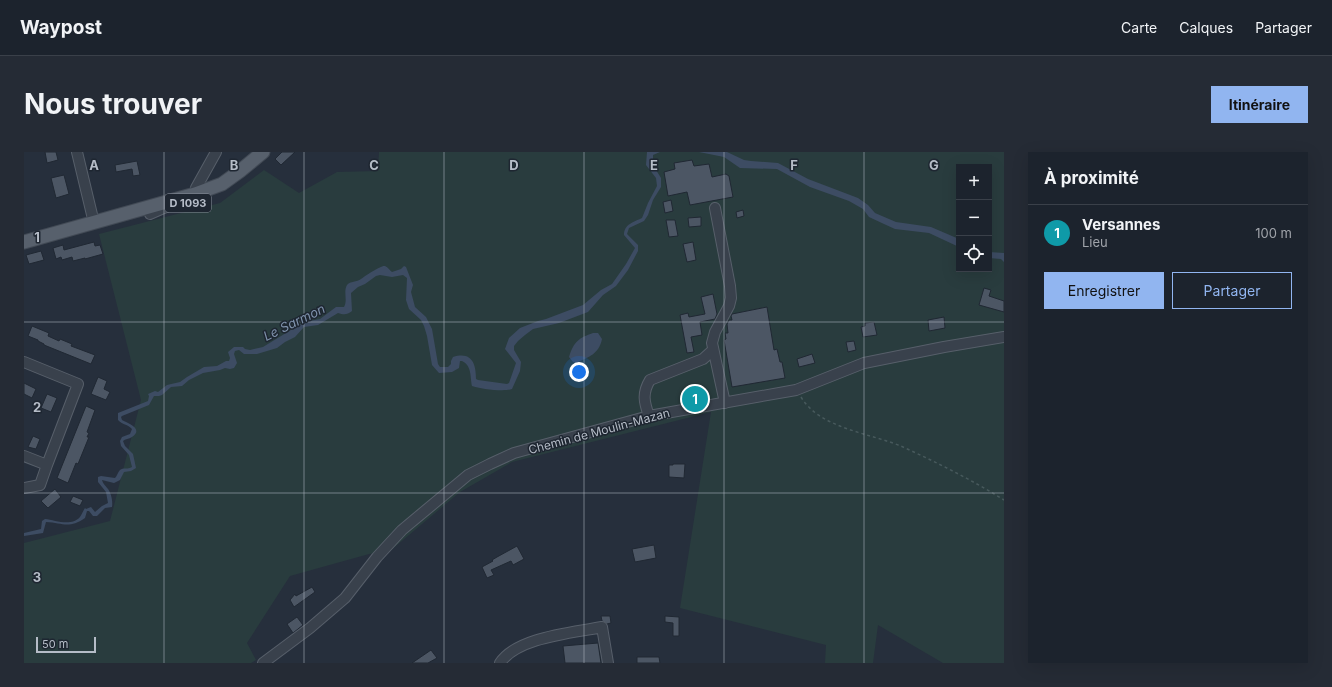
<!DOCTYPE html>
<html lang="fr">
<meta charset="utf-8">
<style>
:root{--surface:#1c232d;--page:#252b35;--text:#f1f3f6;--muted:#a0a4aa;--line:#3a4049;--accent:#91b5f0}
body{margin:0;font-family:Inter,sans-serif;background:var(--page);color:var(--text)}
.controls{position:absolute;right:12px;top:12px;display:grid;overflow:hidden;border-radius:0px;box-shadow:0 4px 16px #0002}
.controls button{width:36px;height:36px;display:grid;place-items:center;padding:0;border:0;border-bottom:1px solid var(--line);background:var(--surface);color:var(--text);font:20px sans-serif}
.scale{position:absolute;left:12px;bottom:10px;width:60px;box-sizing:border-box;padding-left:4px;border:2px solid #b5bcc7;border-top:0;font-size:11px;line-height:14px;white-space:nowrap;color:#b5bcc7;-webkit-text-stroke:3px #1e2631;paint-order:stroke}
.you{position:absolute;left:555px;top:220px;width:14px;height:14px;margin:-10px;border:3px solid #fff;border-radius:50%;background:#1a73e8;box-shadow:0 0 0 6px #1a73e833}
.badge{display:grid;place-items:center;width:26px;height:26px;border-radius:50%;background:var(--accent);color:#fff;font-size:13px;font-weight:700}
.pin{position:absolute;translate:-50% -50%;border:2px solid #fff;box-shadow:0 1px 4px #0006}
.list{margin:0;padding:0;list-style:none}
h2{display:flex;justify-content:space-between;align-items:center;height:52px;margin:0;padding:0 16px;font-size:17px}
h2 small{font-size:13px;font-weight:400;color:var(--muted)}
.list li{display:grid;grid-template-columns:26px 1fr auto;gap:12px;align-items:center;box-sizing:border-box;height:56px;padding:0 16px;border-top:1px solid var(--line)}
.list b{display:block;font-size:15px;white-space:nowrap}
.list p{margin:0;font-size:13px;white-space:nowrap;color:var(--muted)}
.list em{font-size:13px;font-style:normal;color:var(--muted)}
.actions{display:flex;gap:8px;padding:12px 16px}
.actions a{flex:1;padding:9px 0;border:1px solid var(--accent);border-radius:0px;text-align:center;font-size:14px;color:var(--accent)}
.actions .main{background:var(--accent);color:#111}
.icon{flex:none;width:22px;height:22px;fill:none;stroke:currentColor;stroke-width:2;stroke-linecap:round;stroke-linejoin:round}
.map{position:relative;flex:none;width:980px;height:511px;overflow:hidden;border-radius:0px}
header{display:flex;align-items:center;gap:24px;box-sizing:border-box;height:56px;padding:0 20px;background:var(--surface);border-bottom:1px solid var(--line)}
header strong{font-size:19px}
nav{display:flex;gap:22px;margin-inline-start:auto;font-size:14px}
.intro{display:flex;align-items:center;justify-content:space-between;box-sizing:border-box;height:96px;padding:0 24px}
h1{margin:0;font-size:28px}
.button{padding:10px 18px;border-radius:0px;background:var(--accent);color:#111;font-size:14px;font-weight:700}
main{display:flex;gap:24px;padding:0 24px}
aside{flex:1;background:var(--surface);border-radius:0px;box-shadow:0 4px 16px #0002}
.map>svg:first-child{display:block}
</style>
<header>
<strong>Waypost</strong>
<nav><a>Carte</a><a>Calques</a><a>Partager</a></nav>
</header>
<div class="intro"><h1>Nous trouver</h1><a class="button">Itinéraire</a></div>
<main>
<div class="map">
<svg width="980" height="511" viewBox="0 0 980 511">
<rect width="100%" height="100%" fill="#262f3c"/>
<path fill="#293c3e" fill-rule="evenodd" d="M355 0H980V511H919L854 473 849 511H801L802 493 656 456 687 260 488 310 436 340 366 399 345 402 266 424 223 491 232 508 227 511H0V391L86 369 117 248 75 82 196 51 240 18 275 41 313 20 354 19ZM935 15H965V117H935Z"/>
<path fill="#3d4c63" d="M623 0H636L629 3V13L637 26V35L629 48 624 63 620 69 605 76 603 82 614 93V99L604 118 592 134 579 143 564 160 535 171 509 177 501 183 494 189 490 194V198L497 210 496 219 488 237C481 240 456 237 448 234 446 224 448 214 438 209H436L435 216 428 220 415 221 408 213 403 184 400 174 397 168 385 157 382 148 383 126 379 123 368 125 356 123 352 124 341 132 334 135 327 141 328 159C323 163 320 163 314 161L294 173 280 175 271 185 261 190 253 196 233 202H220L215 198 211 199 210 202 213 211 210 216 206 217 201 216 196 218 179 221 165 228 158 234 147 235 138 243 135 244H130L125 253 98 264 97 265 98 268C104 271 120 277 108 285 105 287 101 287 99 289L101 294 109 302 112 316 107 319 100 320 96 328 90 331 78 328C79 332 81 333 84 337 87 341 89 349 88 355L81 356 73 364H69L65 359H63L61 366C45 377 39 371 22 370L19 381 0 384V381L17 377 18 369 21 367C31 368 47 375 56 365 58 362 59 359 61 356L62 357 67 355 71 360 78 354 84 351 82 340 74 330V325L77 324 91 326C93 324 94 320 96 318 99 315 104 318 108 315L105 303 97 294 96 289 98 285 106 282 108 277C104 272 98 273 94 268V261L124 249 125 244 124 242 131 239 134 240 143 233 156 230 163 225 180 215 193 214 202 209H205L206 206 204 200 210 195H219L221 197 226 198 239 195 280 170 296 167 312 155H320C324 148 319 140 323 133 326 129 333 130 337 127 341 124 357 113 361 114 364 115 366 119 368 120L377 117 380 114 382 115 389 133 387 140 391 155 402 165 408 177 414 212 416 215H424L427 212V209L429 205C448 199 452 212 452 227L454 228 483 232 485 231 492 211 481 197 485 186 496 176 514 169 522 167 559 153 577 138 588 132 602 112 611 96 600 83C600 72 610 70 618 66L624 51 633 34 632 26 622 13Z
M675 0H703L720 8 727 9 754 11 784 27 834 46 844 53 851 61 872 70 907 75 935 87V95L905 81 871 77 860 72 845 65 839 57 825 49 786 35 753 17 716 16 700 5Z
M965 100 980 101V110L977 107 965 106Z
M569 181H574L578 187C575 202 565 205 552 211L549 210 545 205C550 189 555 186 569 181Z"/>
<path fill="#4c5664" stroke="#202833" d="M21 0H32L34 8 23 11Z
M258 0H271L257 13 251 7Z
M668 8 670 14 685 12 688 25 702 22 705 24 709 45 666 53 663 40 644 44 640 20 651 17 650 11Z
M113 9 116 23 109 24 108 17 92 20 91 13Z
M40 23 45 42 32 46 27 26Z
M647 48 649 59 641 61 639 50Z
M719 58 720 64 713 66 712 60Z
M677 65V74L665 75 664 66Z
M642 68H651L654 84 645 85Z
M70 90 71 94 76 93 79 102 61 107V106L49 109 48 105 38 108 37 105 32 107 29 96 39 93 40 98Z
M669 90 672 108 663 110 659 92Z
M17 99 20 108 5 112 2 103Z
M960 136 967 138 965 144 980 149V160L955 153Z
M689 142 693 162 691 167 676 170 678 183 667 185 670 200 663 201 656 163 664 161 665 165 681 162 677 145Z
M743 155 750 198 753 197 756 210H758L761 226 708 235 700 188 702 187 701 181H704L703 172 705 168H708L707 164 708 162Z
M920 165 921 176 905 179 904 168Z
M850 170 853 183 839 185 837 175 841 174V171Z
M8 174 25 181 24 184 35 189 36 187 48 192 47 194 71 203 67 212 20 193V192L14 189V188L4 184Z
M830 189 832 198 824 200 822 190Z
M788 202 791 211 775 215 773 207Z
M74 225 83 229 80 237 86 240 82 248 67 242Z
M0 231 12 237 8 246 0 242Z
M23 242 33 246 27 260 17 256Z
M62 254 71 258 63 280 65 281 63 285H65L54 312 52 311 44 331 33 326Z
M9 284 16 287 12 297 4 295Z
M649 312H661L660 326 645 325V313H649Z
M31 337 37 345 24 356 17 349Z
M49 344 59 348 56 354 46 350Z
M630 393 632 406 611 410 608 397Z
M493 394 500 407 489 413 487 409 467 418 470 423 463 426 458 415 469 409 468 408 473 405Z
M288 435 291 440 270 455 266 448 271 442 272 444Z
M577 464H586L587 471 583 472 578 469Z
M641 464 655 465V484H649V471L641 470Z
M273 465 279 473 269 481 263 472Z
M574 491 577 511H541L539 494Z
M407 498 413 506 404 511H388Z
M613 505H635L636 511H613Z"/>
<g fill="none" stroke-linecap="round" stroke-linejoin="round">
<g stroke="#575f6a" stroke-width="12">
<path id="minor" d="M53 0 70 71
M166 44 171 42 172 36 192 0
M691 56 706 134 707 146 705 154 691 180 688 191 701 251
M126 62 142 55
M0 210 54 232 23 313 0 304
M625 264C620 250 618 241 626 228L679 207 689 198
M0 336 16 333 23 313
M239 511 286 476 321 446 353 405 378 378 444 323 466 312 490 301 625 264 772 238 840 211 920 195 980 185
M476 511C493 485 549 481 578 475L584 511"/>
</g>
<g stroke="#424a55" stroke-width="15">
<path id="major" d="M0 90 171 42 198 32 216 19 239 0"/>
</g>
<path stroke="#47595c" stroke-width="1.5" stroke-dasharray="3 3" stroke-linecap="butt" d="M777 245C796 277 847 281 879 295 914 311 948 328 980 348"/>
<use href="#minor" stroke="#39414c" stroke-width="10"/>
<use href="#major" stroke="#57606c" stroke-width="13"/>
</g>
<path fill="none" stroke="#b5bcc7" stroke-width="1" stroke-opacity="0.55" d="M140 0V511M280 0V511M420 0V511M560 0V511M700 0V511M840 0V511M0 170H980M0 341H980"/>
<g text-anchor="middle" dominant-baseline="central" stroke-width="3" stroke-linejoin="round" paint-order="stroke">
<rect fill="#1e2631" stroke="#888f9a" stroke-width="1" x="141" y="42" width="46" height="18" rx="3"/>
<g font-size="11" font-weight="bold" fill="#b5bcc7">
<text x="164" y="51">D 1093</text>
</g>
<g font-size="12" fill="#b5bcc7" stroke="#1e2631">
<text transform="translate(575 279) rotate(-15)">Chemin de Moulin-Mazan</text>
</g>
<g font-size="13" font-style="italic" fill="#7f92ac" stroke="#1e2631">
<text transform="translate(270 170) rotate(-26)">Le Sarmon</text>
</g>
</g>
<g font-size="13" text-anchor="middle" font-weight="bold" fill="#b5bcc7" stroke="#1e2631" stroke-width="3" stroke-linejoin="round" paint-order="stroke">
<text x="70" y="18">A</text>
<text x="210" y="18">B</text>
<text x="350" y="18">C</text>
<text x="490" y="18">D</text>
<text x="630" y="18">E</text>
<text x="770" y="18">F</text>
<text x="910" y="18">G</text>
<text x="13" y="90">1</text>
<text x="13" y="260">2</text>
<text x="13" y="430">3</text>
</g>
</svg>
<div class="controls">
<button>+</button>
<button>−</button>
<button><svg class="icon" aria-label="locate" viewBox="0 0 24 24"><circle cx="12" cy="12" r="6"/><path d="M12 2v4M12 18v4M2 12h4M18 12h4"/></svg></button>
</div>
<div class="scale">50 m</div>
<div class="you"></div>
<div class="pin badge" style="left:671px;top:247px;background:#0f9aa8">1</div>
</div>
<aside>
<h2>À proximité<small></small></h2>
<ul class="list">
<li><span class="badge" style="background:#0f9aa8">1</span><div><b>Versannes</b><p>Lieu</p></div><em>100 m</em></li>
</ul>
<div class="actions"><a class="main">Enregistrer</a><a>Partager</a></div>
</aside>
</main>
